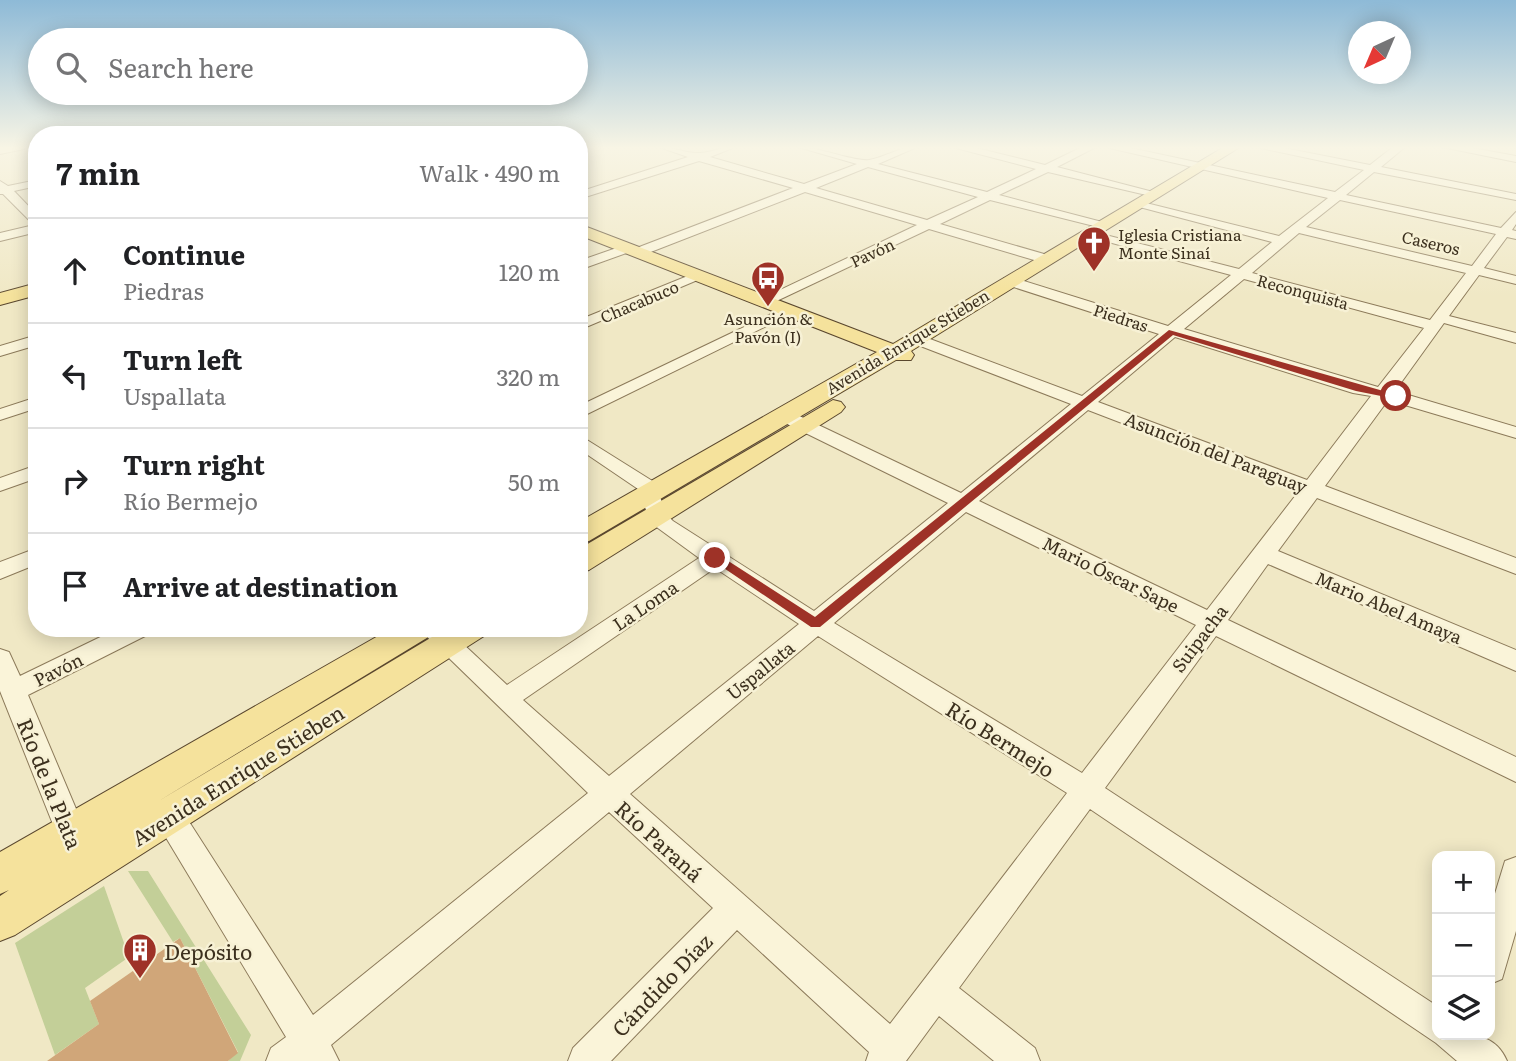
<!DOCTYPE html>
<meta charset="utf-8">
<style>
:root{--surface:#fff;--page:#f6f6f6;--text:#202124;--muted:#757577;--line:#e0e0e0}
body{margin:0;font-family:Literata,serif;background:var(--page);color:var(--text)}
.controls{position:absolute;right:21px;bottom:21px;display:grid;overflow:hidden;border-radius:14px;box-shadow:0 4px 18px #0003}
.controls button{width:63px;height:63px;display:grid;place-items:center;padding:0;border:0;border-bottom:2px solid var(--line);background:var(--surface);color:var(--text);font:35px sans-serif}
.compass{position:absolute;left:1348px;top:21px;width:63px;height:63px;border-radius:50%;background:var(--surface);box-shadow:0 4px 18px #0003;rotate:224deg}
.stop{position:absolute;width:21px;height:21px;margin:-16px;border:5px solid #9e3227;border-radius:50%;background:#fff}
.stop.end{background:#9e3227;border-color:#fff;box-shadow:0 2px 7px #0008}
.list{margin:0;padding:0;list-style:none}
h2{display:flex;justify-content:space-between;align-items:center;height:91px;margin:0;padding:0 28px;font-size:30px}
h2 small{font-size:23px;font-weight:400;color:var(--muted)}
.list li{display:grid;grid-template-columns:46px 1fr auto;gap:21px;align-items:center;box-sizing:border-box;height:105px;padding:0 28px;border-top:2px solid var(--line)}
.list b{display:block;font-size:26px;white-space:nowrap}
.list p{margin:0;font-size:23px;white-space:nowrap;color:var(--muted)}
.list em{font-size:23px;font-style:normal;color:var(--muted)}
.icon{flex:none;width:38px;height:38px;fill:none;stroke:currentColor;stroke-width:2;stroke-linecap:round;stroke-linejoin:round}
.map{position:relative;flex:none;width:1516px;height:1061px;overflow:hidden}
.search{position:absolute;background:var(--surface);box-shadow:0 4px 18px #0003;left:28px;top:28px;width:560px;height:77px;display:flex;align-items:center;gap:18px;box-sizing:border-box;padding:0 24px;border-radius:38px;color:var(--muted);font-size:26px}
.panel{position:absolute;background:var(--surface);box-shadow:0 4px 18px #0003;left:28px;top:126px;width:560px;height:511px;border-radius:28px}
.map>svg:first-child{display:block}
</style>
<div class="map">
<svg width="1516" height="1061" viewBox="0 0 1516 1061">
<rect width="100%" height="100%" fill="#f0e8c5"/>
<path fill="#c3cf98" d="M128 871H148L251 1035 240 1061H228L238 1052 180 938 173 942Z
M104 886 129 957 85 988 99 1024 55 1055 15 943Z"/>
<path fill="#d0a679" d="M180 938 238 1053 228 1061H47L99 1024 90 1001Z"/>
<g fill="none" stroke-linecap="round" stroke-linejoin="round">
<g stroke="#8c7a5a" stroke-width="2">
<path id="minor" d="M25 147 24 149 0 154V148Z
M659 147C672 147 689 154 700 153 712 152 722 147 735 147L710 157 804 184 857 164 798 147C819 147 855 162 869 160 886 157 898 147 917 147L878 164 987 192 1036 169 952 147H972L1045 165 1082 147H1096L1057 167 1161 194 1155 197 1048 172 999 195 1106 223V229L990 200 940 224 1051 256V262H1041L929 229 766 306 759 302 761 299 917 225 805 192 643 255H633L632 251 579 270V261L628 244 634 249 793 188 699 161 579 199V192L688 157ZM868 167 978 197 927 220 816 188Z
M1105 147H1126L1335 192 1364 170 1256 147H1279L1370 165 1393 147H1405L1381 167 1516 194V200L1374 172 1346 195 1501 228 1516 212V224L1512 230 1516 231V239L1507 237 1484 268 1516 276V284L1479 275 1449 316 1516 333V343L1444 323 1395 391 1516 427V438L1388 400 1325 486 1516 558V574L1317 498 1278 551 1516 650V671L1268 564 1228 620 1516 757V782L1216 636 1105 788 1437 1006V1035C1466 1035 1494 1030 1507 1061H1457L1436 1043 1090 809 959 988 1035 1048 1040 1061H994L939 1016 906 1061H866L869 1052 737 930 611 1061H568L573 1048 713 908 609 812 331 1045 339 1061H266L271 1048 286 1037 159 826 154 816 159 806 169 803 179 806 313 1015 588 793 418 628H446L507 685 699 558 651 523 638 489 579 449V435L654 482 667 515 673 521 814 611 948 503 777 419 774 415 777 411H789L961 493 1071 404 910 342V336H922L1082 396 1159 334 1004 284V278H1014L1168 326 1231 275 1086 236V230L1239 269 1272 242 1132 205 1138 201 1279 236 1328 198ZM1340 200 1496 234 1472 266 1306 227ZM1299 233 1466 273 1430 320 1252 273ZM1244 279 1424 328 1378 387 1184 329ZM1175 337 1353 393 1371 396 1307 480 1098 402ZM1088 410 1299 491 1207 610 979 501ZM966 512 1196 625 1082 773 834 623ZM715 568 799 624 609 776 523 700ZM818 636 1067 793 890 1024 630 794Z
M1442 147H1467L1516 156V162Z
M37 180V186L14 191 37 215V232L0 241V233L34 225 3 194H0V181L8 186Z
M695 273 707 276 579 330V320Z
M788 306 795 310 793 313 579 418V406Z
M37 335V345L0 356V346Z
M37 397V408L0 420V409Z
M37 465V478L0 491V478Z
M37 548V564L0 579V562Z
M119 628H153L149 634 28 695 90 842 86 852 75 856 64 852 0 691V649L9 652 20 676Z
M1516 857V931L1502 979 1490 984V910L1505 861Z"/>
</g>
<g stroke="#5a472e" stroke-width="2">
<path id="major" d="M1224 147H1240L911 351 914 355 911 360H896L589 541 579 543V522L877 352 579 235V224L893 344Z
M37 283V295L0 305V293Z
M833 400 841 402 845 407 841 412 589 570 579 573V549Z
M392 628H435L430 636 157 802 447 628H489L484 636 15 935 0 941V896L9 890 0 894V852Z"/>
</g>
<use href="#minor" fill="#faf4d9" fill-rule="evenodd"/>
<use href="#major" fill="#f5e29c" fill-rule="evenodd"/>
</g>
<linearGradient id="sky" x2="0" y2="1"><stop stop-color="#8ebad7"/><stop offset="0.5" stop-color="#f8f5e5"/><stop offset="1" stop-color="#f8f5e5" stop-opacity="0"/></linearGradient>
<rect width="1516" height="296" fill="url(#sky)"/>
<path fill="#9e3227" d="M1169 330 1401 396 1396 399 1356 391 1173 335 820 627H811L709 558 719 555 815 617Z"/>
<defs>
<g id="church-pin" transform="scale(1.75)"><path d="M0 17L-7.5 6A9.5 9.5 0 1 1 7.5 6Z" fill="#9e3227" stroke="#f7f1d5"/><path d="M-1.2-6h2.4v3.5h3.3v2.4h-3.3V6h-2.4V-.1h-3.3v-2.4h3.3Z" fill="#fff"/></g>
<g id="bus-pin" transform="scale(1.75)"><path d="M0 17L-7.5 6A9.5 9.5 0 1 1 7.5 6Z" fill="#9e3227" stroke="#f7f1d5"/><path d="M-5-6H5V4H4V6H2V4H-2V6H-4V4H-5ZM-3.5-4V0h7V-4ZM-3.5 1.2v1.5H-2V1.2ZM2 1.2v1.5H3.5V1.2Z" fill="#fff"/></g>
<g id="building-pin" transform="scale(1.75)"><path d="M0 17L-7.5 6A9.5 9.5 0 1 1 7.5 6Z" fill="#9e3227" stroke="#f7f1d5"/><path d="M-4-6H4V6H1V3H-1V6H-4ZM-2.5-4.3h1.7v1.8h-1.7ZM.8-4.3h1.7v1.8H.8ZM-2.5-1h1.7V.8h-1.7ZM.8-1h1.7V.8H.8Z" fill="#fff"/></g>
</defs>
<g fill-rule="evenodd">
<use href="#church-pin" x="1094" y="243"/>
<use href="#bus-pin" x="768" y="278"/>
<use href="#building-pin" x="140" y="950"/>
</g>
<g text-anchor="middle" dominant-baseline="central" stroke-width="5" stroke-linejoin="round" paint-order="stroke">
<g font-size="16" fill="#3c301e" stroke="#f7f1d5" text-anchor="start">
<text x="1118" y="234">Iglesia Cristiana<tspan x="1118" dy="18">Monte Sinaí</tspan></text>
<text x="768" y="318" text-anchor="middle">Asunción &amp;<tspan x="768" dy="18">Pavón (I)</tspan></text>
</g>
<g font-size="16" fill="#3c301e" stroke="#f7f1d5">
<text transform="translate(1431 242) rotate(13)">Caseros</text>
<text transform="translate(872 252) rotate(-25)">Pavón</text>
<text transform="translate(1303 291) rotate(15)">Reconquista</text>
<text transform="translate(639 301) rotate(-23)">Chacabuco</text>
<text transform="translate(1121 317) rotate(18)">Piedras</text>
<text transform="translate(907 341) rotate(-31)">Avenida Enrique Stieben</text>
</g>
<g font-size="18" fill="#3c301e" stroke="#f7f1d5">
<text transform="translate(1216 452) rotate(21)">Asunción del Paraguay</text>
<text transform="translate(1111 574) rotate(26)">Mario Óscar Sape</text>
<text transform="translate(645 605) rotate(-34)">La Loma</text>
<text transform="translate(1389 607) rotate(23)">Mario Abel Amaya</text>
<text transform="translate(1199 638) rotate(-53)">Suipacha</text>
<text transform="translate(58 669) rotate(-26)">Pavón</text>
<text transform="translate(760 670) rotate(-39)">Uspallata</text>
</g>
<g font-size="21" fill="#3c301e" stroke="#f7f1d5">
<text transform="translate(1001 738) rotate(32)">Río Bermejo</text>
<text transform="translate(237 774) rotate(-32)">Avenida Enrique Stieben</text>
<text transform="translate(51 783) rotate(68)">Río de la Plata</text>
<text transform="translate(660 840) rotate(42)">Río Paraná</text>
<text transform="translate(661 984) rotate(-46)">Cándido Díaz</text>
</g>
<g font-size="21" fill="#3c301e" stroke="#f7f1d5" text-anchor="start">
<text x="164" y="950">Depósito</text>
</g>
</g>
</svg>
<div class="controls">
<button>+</button>
<button>−</button>
<button><svg class="icon" aria-label="layers" viewBox="0 0 24 24"><path d="M12 4l9 5-9 5-9-5zM3 14l9 5 9-5"/></svg></button>
</div>
<svg class="compass" viewBox="-18 -18 36 36"><path d="M0-13l5 13h-10z" fill="#e53935"/><path d="M0 13l5-13h-10z" fill="#757577"/></svg>
<div class="stop" style="left:1396px;top:396px"></div>
<div class="stop end" style="left:715px;top:558px"></div>
<div class="search"><svg class="icon" aria-label="search" viewBox="0 0 24 24"><circle cx="10" cy="10" r="6"/><path d="M15 15l6 6"/></svg>Search here</div>
<section class="panel">
<h2>7 min<small>Walk · 490 m</small></h2>
<ul class="list">
<li><svg class="icon" aria-label="ahead" viewBox="0 0 24 24"><path d="M12 20V5M6 11l6-6 6 6"/></svg><div><b>Continue</b><p>Piedras</p></div><em>120 m</em></li>
<li><svg class="icon" aria-label="left" viewBox="0 0 24 24"><path d="M17 20v-9H6M10 6l-5 5 5 5"/></svg><div><b>Turn left</b><p>Uspallata</p></div><em>320 m</em></li>
<li><svg class="icon" aria-label="right" viewBox="0 0 24 24"><path d="M7 20v-9h11M14 6l5 5-5 5"/></svg><div><b>Turn right</b><p>Río Bermejo</p></div><em>50 m</em></li>
<li><svg class="icon" aria-label="arrive" viewBox="0 0 24 24"><path d="M6 21V4h12l-3 4 3 4H6"/></svg><div><b>Arrive at destination</b></div></li>
</ul>
</section>
</div>
